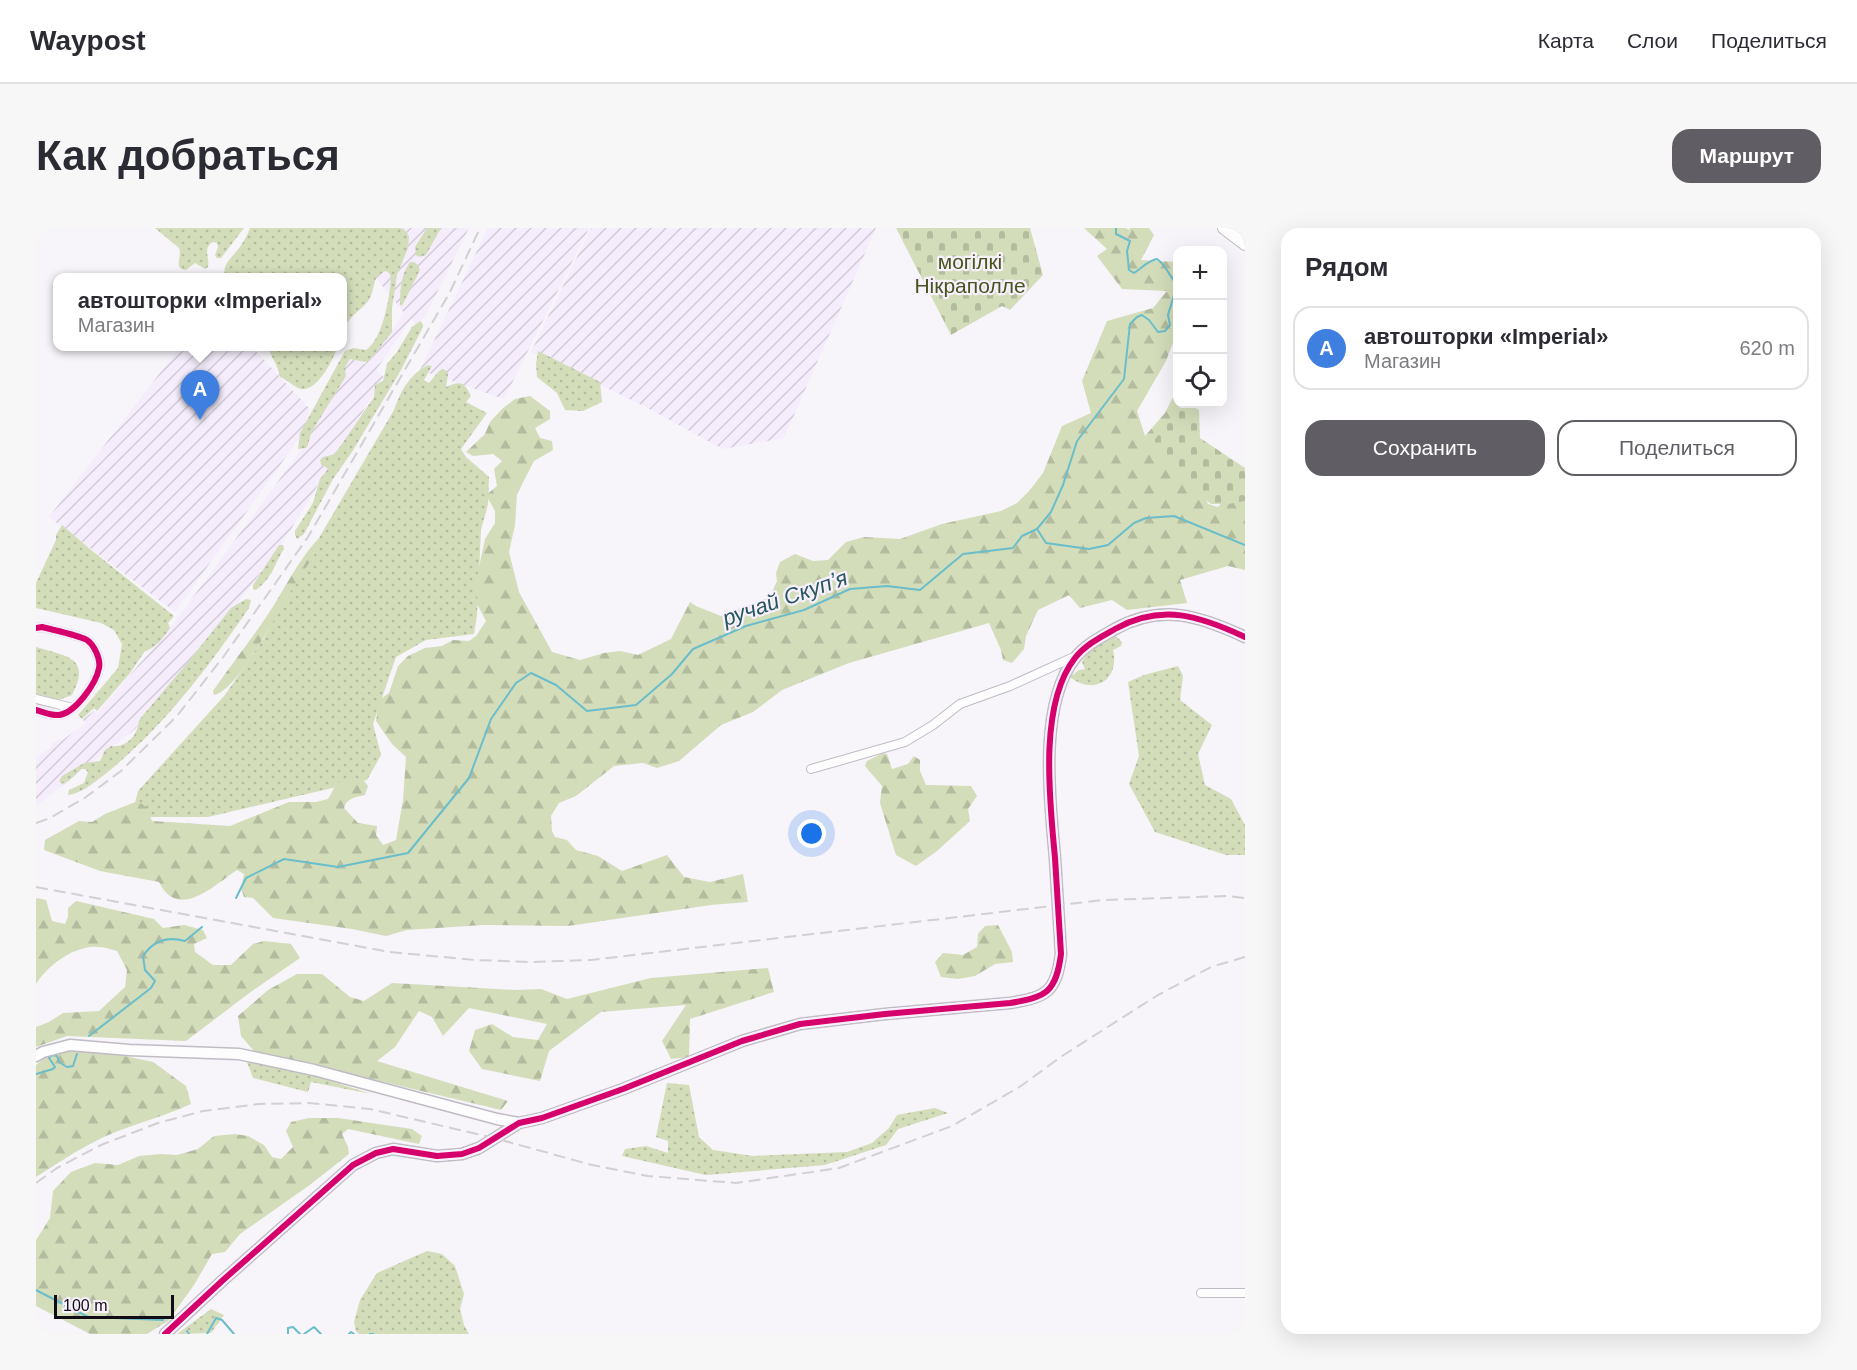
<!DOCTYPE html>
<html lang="ru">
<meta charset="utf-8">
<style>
:root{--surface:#fff;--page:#f7f7f7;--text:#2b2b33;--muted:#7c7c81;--line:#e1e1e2;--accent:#615d64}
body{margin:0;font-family:Arial,sans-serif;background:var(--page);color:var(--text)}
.controls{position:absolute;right:18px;top:18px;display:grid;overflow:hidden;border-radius:12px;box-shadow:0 6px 24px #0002}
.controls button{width:54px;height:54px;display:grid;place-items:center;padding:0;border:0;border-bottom:2px solid var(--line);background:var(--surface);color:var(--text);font:30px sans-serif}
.scale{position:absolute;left:18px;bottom:15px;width:120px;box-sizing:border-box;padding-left:6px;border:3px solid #100b14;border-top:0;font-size:16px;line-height:21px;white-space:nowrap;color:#100b14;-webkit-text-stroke:4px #f8f1fd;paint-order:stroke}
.you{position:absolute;left:776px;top:606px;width:21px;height:21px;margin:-15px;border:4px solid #fff;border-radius:50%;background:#1a73e8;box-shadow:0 0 0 9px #1a73e833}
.badge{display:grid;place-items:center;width:39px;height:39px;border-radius:50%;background:var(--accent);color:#fff;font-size:20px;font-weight:700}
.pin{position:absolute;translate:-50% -50px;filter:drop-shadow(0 2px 3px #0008)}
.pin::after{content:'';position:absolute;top:32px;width:21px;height:18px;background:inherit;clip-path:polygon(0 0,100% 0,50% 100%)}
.popup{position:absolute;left:17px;top:45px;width:294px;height:78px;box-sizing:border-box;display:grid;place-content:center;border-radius:12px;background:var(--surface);filter:drop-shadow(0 2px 4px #0005);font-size:20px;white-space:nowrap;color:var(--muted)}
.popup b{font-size:22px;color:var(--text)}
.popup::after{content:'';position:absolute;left:50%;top:100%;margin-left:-12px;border:12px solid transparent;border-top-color:var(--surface)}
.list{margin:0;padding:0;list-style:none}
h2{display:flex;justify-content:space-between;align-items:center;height:78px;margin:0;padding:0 24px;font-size:26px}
h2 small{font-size:20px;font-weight:400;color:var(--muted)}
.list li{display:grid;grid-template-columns:39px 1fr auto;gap:18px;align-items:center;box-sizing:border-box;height:84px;margin:0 12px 12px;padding:0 12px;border:2px solid var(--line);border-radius:18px}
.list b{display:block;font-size:22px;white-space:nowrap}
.list p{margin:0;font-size:20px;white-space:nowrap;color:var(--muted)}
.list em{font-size:20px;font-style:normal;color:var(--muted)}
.actions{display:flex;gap:12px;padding:18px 24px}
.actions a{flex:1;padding:14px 0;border:2px solid var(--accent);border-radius:18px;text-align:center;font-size:21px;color:var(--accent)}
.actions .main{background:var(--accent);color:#fff}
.icon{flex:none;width:33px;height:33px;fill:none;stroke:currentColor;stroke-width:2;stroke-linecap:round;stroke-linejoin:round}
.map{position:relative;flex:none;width:1209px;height:1106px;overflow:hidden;border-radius:18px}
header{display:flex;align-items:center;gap:36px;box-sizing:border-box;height:84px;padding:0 30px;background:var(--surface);border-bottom:2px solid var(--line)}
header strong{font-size:28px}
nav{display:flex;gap:33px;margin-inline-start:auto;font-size:21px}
.intro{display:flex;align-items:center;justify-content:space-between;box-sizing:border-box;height:144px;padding:0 36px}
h1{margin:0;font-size:42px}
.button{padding:15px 27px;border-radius:18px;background:var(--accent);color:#fff;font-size:21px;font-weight:700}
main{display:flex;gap:36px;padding:0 36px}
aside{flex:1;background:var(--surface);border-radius:18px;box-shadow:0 6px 24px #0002}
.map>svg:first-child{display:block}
</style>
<header>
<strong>Waypost</strong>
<nav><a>Карта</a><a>Слои</a><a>Поделиться</a></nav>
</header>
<div class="intro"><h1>Как добраться</h1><a class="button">Маршрут</a></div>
<main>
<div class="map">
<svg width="1209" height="1106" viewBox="0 0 1209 1106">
<defs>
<pattern id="industrial-furrows" width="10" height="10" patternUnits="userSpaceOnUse" patternTransform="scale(1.5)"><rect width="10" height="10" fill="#f5edfc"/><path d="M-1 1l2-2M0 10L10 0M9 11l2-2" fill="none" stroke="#d1cad7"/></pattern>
<pattern id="green-dots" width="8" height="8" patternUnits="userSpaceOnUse" patternTransform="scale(1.5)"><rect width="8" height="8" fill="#d3ddba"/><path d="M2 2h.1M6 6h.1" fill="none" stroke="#b4bc9f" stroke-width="1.8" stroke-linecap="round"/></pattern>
<pattern id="forest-firs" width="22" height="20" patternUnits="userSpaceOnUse" patternTransform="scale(1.5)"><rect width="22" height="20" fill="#d3ddba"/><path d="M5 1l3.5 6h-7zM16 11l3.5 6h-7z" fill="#b4bc9f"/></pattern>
<pattern id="cemetery-stones" width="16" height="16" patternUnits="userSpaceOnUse" patternTransform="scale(1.5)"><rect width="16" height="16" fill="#d3ddba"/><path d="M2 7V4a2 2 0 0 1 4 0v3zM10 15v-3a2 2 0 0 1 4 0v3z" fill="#b4bc9f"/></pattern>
</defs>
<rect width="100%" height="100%" fill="#f7f4fa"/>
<path fill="url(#industrial-furrows)" d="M300 0H433L389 89 380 96 375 91 340 142 348 149 246 316 155 438 99 501 0 578V530L16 519 15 516 23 511 25 513 49 496 47 491 58 483 62 484 132 403 260 229 310 143 307 138 314 128 329 136 368 85Z
M452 0H553L468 171 384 142Z
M555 0H840L748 210 687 221 606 177 495 124Z
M144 119H216L273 180 269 202 139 384 13 289Z"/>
<path fill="url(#green-dots)" d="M119 0H208L185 30H181L179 27 182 19 181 15 177 14C166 20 174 30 172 39L169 41 159 35 150 42C136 41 147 28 143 20Z
M214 0H363L368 1 373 8 372 20 361 47 356 80V104L333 133 329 134 314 131 309 139 310 148 275 205 272 217 270 220 262 221 264 205 309 123 317 120 330 122C347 111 354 68 355 49L353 45 350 43C335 48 340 59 334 70 327 82 314 86 307 102L306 50 189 49C186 35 196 30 204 19 208 13 212 6 214 0Z
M391 0H405L390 27 383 29 380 27 379 19Z
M374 34H378L382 37 384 42 366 78 364 77C364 62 365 46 374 34Z
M384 93 387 96 386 101 365 142 316 224 297 251 268 306 261 311 259 307V303L277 275 284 251 292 241 285 236 284 232 287 229 299 226 338 169 339 157 347 153 351 136 361 124 376 99Z
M232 119V118L301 119C298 131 281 164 265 161 261 161 250 151 244 149 242 137 235 129 232 119Z
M502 123 564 154 566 174 547 183 529 182 521 165 501 149 500 136Z
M392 137 396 138 388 152 393 155 403 143 407 141 411 143 412 147 410 159C424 153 428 153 435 168L430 174 451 185 425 221 430 229 453 249 452 276 445 302 441 387 438 406 390 412 360 429 337 496 345 527 331 552 172 589H115L98 579 102 563 189 467 228 410 263 344 358 182C365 163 373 147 392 137Z
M26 297 54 321 138 388 132 395 134 400C128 409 119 421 109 423L94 445 61 483 58 480 46 491 42 487 82 440 86 416 78 402 65 395 0 380V355L20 312V307Z
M243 317H247L248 321C237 338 238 348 220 362L217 361V357Z
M210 371 215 372 213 380C171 441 126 501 68 547 58 555 44 566 32 567L33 562 48 555 52 544 49 541H45L33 552 26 556 23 553 26 548 48 535 64 533 69 522 75 518C91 520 102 507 103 492L152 434 195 380Z
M1080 408 1086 414 1085 418 1077 422C1084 452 1058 468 1034 449L1043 442 1049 441 1046 434C1052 421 1067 414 1080 408Z
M0 419C30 428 56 429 36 467L23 472 0 466Z
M1142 438 1147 448 1144 472 1176 497 1162 526 1169 557 1195 571 1209 597V627H1190L1119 604 1093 556 1103 528 1092 454 1108 447Z
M211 834 267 844 335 866 275 854 272 864 217 850Z
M631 855 653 857 663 909 677 922 717 928 811 924 836 915 853 900 861 887 899 880 912 885 862 901 850 917 789 937 670 947 586 928 589 921 610 918 632 925V913L620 909Z
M391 1023 406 1026 419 1038 428 1066 424 1081 428 1097 433 1106H323L320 1103 318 1094 324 1072 341 1045Z
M175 1081 188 1087 175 1105 141 1106Z"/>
<path fill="url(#forest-firs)" d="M1048 0H1090L1093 2 1094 0H1113L1118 7 1105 32 1141 34V104L1130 133 1101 183 1109 208 1129 185 1140 163H1141L1142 176H1163L1157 180 1169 268 1172 276 1182 279 1196 263 1209 264V342L1192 338 1144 352 1151 375 1091 382 1076 372 1044 380 1033 367 1002 382 990 408 988 421 976 435 967 432 965 422 953 395 813 435 746 462 717 484 685 497 643 533 621 540 607 535 578 538 540 568 523 575 515 588 516 603 519 609 531 612 540 622 562 628 586 643 631 627 648 649 674 654 707 646 712 674 675 677 532 698 447 697 371 702 350 708 316 701 237 690 217 670 208 669 205 660 208 646 201 642C177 658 142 693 123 654L64 643 8 622 9 612 43 593 56 594 69 586 102 573 111 580 116 593 194 598 253 574H280L292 571 301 555 309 552 328 553 332 558 329 567C321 569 310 570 308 580L322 595 341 598 340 607 347 617 360 612 367 572 370 529 356 516 340 493 343 472 353 465 362 438 372 428 389 420 406 418 417 412 433 413 440 408 450 393 441 376 439 358 449 311 459 295V283L450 267 461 258 458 241 466 233 457 226 437 228 430 224 449 206 454 194 466 181 479 171 494 168 514 183V191L499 200 504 210 516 213 517 222 498 233 481 266 479 297 473 324 483 364 516 424 544 432 568 425 584 423 602 427 635 411 654 374 660 378 685 388 734 369 741 353 740 345 744 334 759 326 777 333 792 332 810 314 828 309 864 311 906 296 965 283 981 275 993 263 1007 245 1026 198 1055 185 1046 153 1071 93 1117 80 1131 63 1086 61 1061 28 1071 21Z
M282 311 286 312C280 328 268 341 259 356 246 377 201 464 178 467L177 463C195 437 214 413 231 388 248 362 261 334 282 311Z
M847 525 851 526 856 541 872 536 878 528 884 532V543L890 557 935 558 941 568 932 581 934 593 901 623 880 638 860 627 844 575 846 558 829 538 831 533Z
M0 670 10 672 16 693 29 696 32 689V680L40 673 118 691 127 700 148 697 167 702 171 710 158 716 159 724 177 737H195L217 716 228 713 255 716 264 730 216 763 150 813 31 808 0 819V799L13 794 27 785 63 783 89 759 91 742 81 723C72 720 59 717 49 720 30 724 10 740 0 756Z
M962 697 976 724 977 734 959 736 939 748 922 751 905 749 899 734 907 725 927 727 941 719 942 706 949 698Z
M732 740 738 764 654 791 653 829 635 831 626 813 650 777 565 784 513 823 504 853 446 841 433 823 439 802 456 796 477 809 502 812 511 796 433 780 407 808 396 789 383 783 359 819 341 833 472 873 465 882 218 823 205 808 202 788 232 762 261 746H286L314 769 328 773 356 755 480 762 505 761 531 771 615 750Z
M18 823 74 825 117 834 150 858 155 876C123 891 87 898 56 915 36 925 18 938 0 949V837Z
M273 890H302L376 901 386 908 383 916 312 901 306 906 312 919 313 926 275 956 204 1006 189 1024 176 1026 158 1057 132 1093 111 1106H54L0 1078V1012L14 990 17 963 35 944 59 935 82 937 103 928 125 926 141 927 162 921 178 908 199 906 212 908 228 917 236 929 245 931 257 919 250 903 255 894Z"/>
<path fill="url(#cemetery-stones)" d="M860 0H994L1007 47 974 82 966 78 915 107Z
M1144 176H1152L1163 182 1164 210 1209 240V273L1192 276H1175L1127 236 1118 213Z"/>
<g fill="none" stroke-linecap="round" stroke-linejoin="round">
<path stroke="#6abdcb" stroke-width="2" d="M1001 301 1010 315 1053 321 1072 317 1098 295 1110 290 1138 288 1209 317
M200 670 210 650 248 631 302 639 372 625 433 550 455 491 480 455 495 445 520 457 551 483 600 477 636 446 657 421 710 398 768 382 814 361 851 358 884 362 927 326 977 320 986 308 1001 301 1015 284 1027 257 1041 213 1088 151 1094 96 1101 89 1106 87 1113 92 1122 104 1129 103 1134 97 1132 87 1141 57C1134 49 1130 37 1121 31 1111 33 1106 40 1098 45L1093 42 1091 23 1094 13 1080 6V0
M53 808 115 760 119 753 109 742 107 728C117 713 131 708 149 713L166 699
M0 846 17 841 19 839 13 830 16 827 21 828 23 834 31 839 37 838 41 826
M0 1062 52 1089 127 1092
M151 1103 153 1106
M171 1106 180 1090 186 1092 198 1106
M252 1106V1100L257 1099 264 1106
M268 1106 278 1099 285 1106
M313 1106 315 1104 318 1106
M334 1106H337"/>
<g stroke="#c0bbc4" stroke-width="10">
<path id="street" d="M0 400 6 399C17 402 42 407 51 412 58 417 65 431 63 440 60 456 39 485 23 487 16 488 7 484 0 482
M0 471 37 480
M775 541 869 514 897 497 924 476 974 458 1040 428
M1165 1065H1209"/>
</g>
<g stroke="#c0bbc4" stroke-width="13">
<path id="secondary" d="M0 828 7 824 34 817 93 822 203 826 278 842 461 891 483 895
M129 1106 186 1053 317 937 340 925 357 921 401 928 426 926 443 920 483 895 506 890 587 861 706 813 764 796 849 786 974 775C1011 769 1020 764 1025 726 1023 694 1021 662 1019 630 1014 574 1002 477 1039 430 1049 417 1065 409 1079 401 1126 375 1164 388 1209 409"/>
</g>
<g stroke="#c0bbc4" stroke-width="14">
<path id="primary" d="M1188 0 1209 16"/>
</g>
<use href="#street" stroke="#fefdfe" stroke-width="8"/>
<use href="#secondary" stroke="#fefdfe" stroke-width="10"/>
<use href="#primary" stroke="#fefdfe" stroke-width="12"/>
<path stroke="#d2d0d3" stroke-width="2" stroke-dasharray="12 6" stroke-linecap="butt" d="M0 595 14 590 50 569 85 543 141 488 188 428 272 309 414 64 444 0
M0 659 354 724 439 732 494 734 555 732 1067 672 1191 668 1209 670
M0 955 21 940 65 917 122 895 167 883 223 876 273 875 334 881 458 910 556 937 612 948 700 955 803 940 916 898 985 858 1026 828 1122 767 1175 739 1209 729"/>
<g stroke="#f8f1fd" stroke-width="10">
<path id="cycleway" d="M0 400 6 399C17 402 42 407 51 412 58 417 65 431 63 440 60 456 39 485 23 487 16 488 7 484 0 482
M129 1106 186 1053 317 937 340 925 357 921 401 928 426 926 443 920 483 895 506 890 587 861 706 813 764 796 849 786 974 775C1011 769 1020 764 1025 726 1023 694 1021 662 1019 630 1014 574 1002 477 1039 430 1049 417 1065 409 1079 401 1126 375 1164 388 1209 409"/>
</g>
<use href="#cycleway" stroke="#d6006c" stroke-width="6"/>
</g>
<g text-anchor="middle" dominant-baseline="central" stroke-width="4.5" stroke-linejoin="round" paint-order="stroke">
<g font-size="21" fill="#47541d" stroke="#f8f1fd">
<text x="934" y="33">могілкі<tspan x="934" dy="24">Нікраполле</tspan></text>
</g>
<g font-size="22" font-style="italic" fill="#26565e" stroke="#f8f1fd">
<text transform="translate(749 370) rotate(-19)">ручай Скупʼя</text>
</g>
</g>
</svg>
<div class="controls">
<button>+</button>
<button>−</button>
<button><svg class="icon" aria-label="locate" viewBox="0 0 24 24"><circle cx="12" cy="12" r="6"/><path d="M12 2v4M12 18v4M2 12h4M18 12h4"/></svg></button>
</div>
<div class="scale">100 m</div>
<div class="you"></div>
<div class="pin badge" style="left:164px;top:192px;background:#3f7fe0">A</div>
<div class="popup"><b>автошторки «Imperial»</b>Магазин</div>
</div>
<aside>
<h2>Рядом<small></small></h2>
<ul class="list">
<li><span class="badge" style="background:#3f7fe0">A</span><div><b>автошторки «Imperial»</b><p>Магазин</p></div><em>620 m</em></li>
</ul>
<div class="actions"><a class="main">Сохранить</a><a>Поделиться</a></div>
</aside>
</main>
